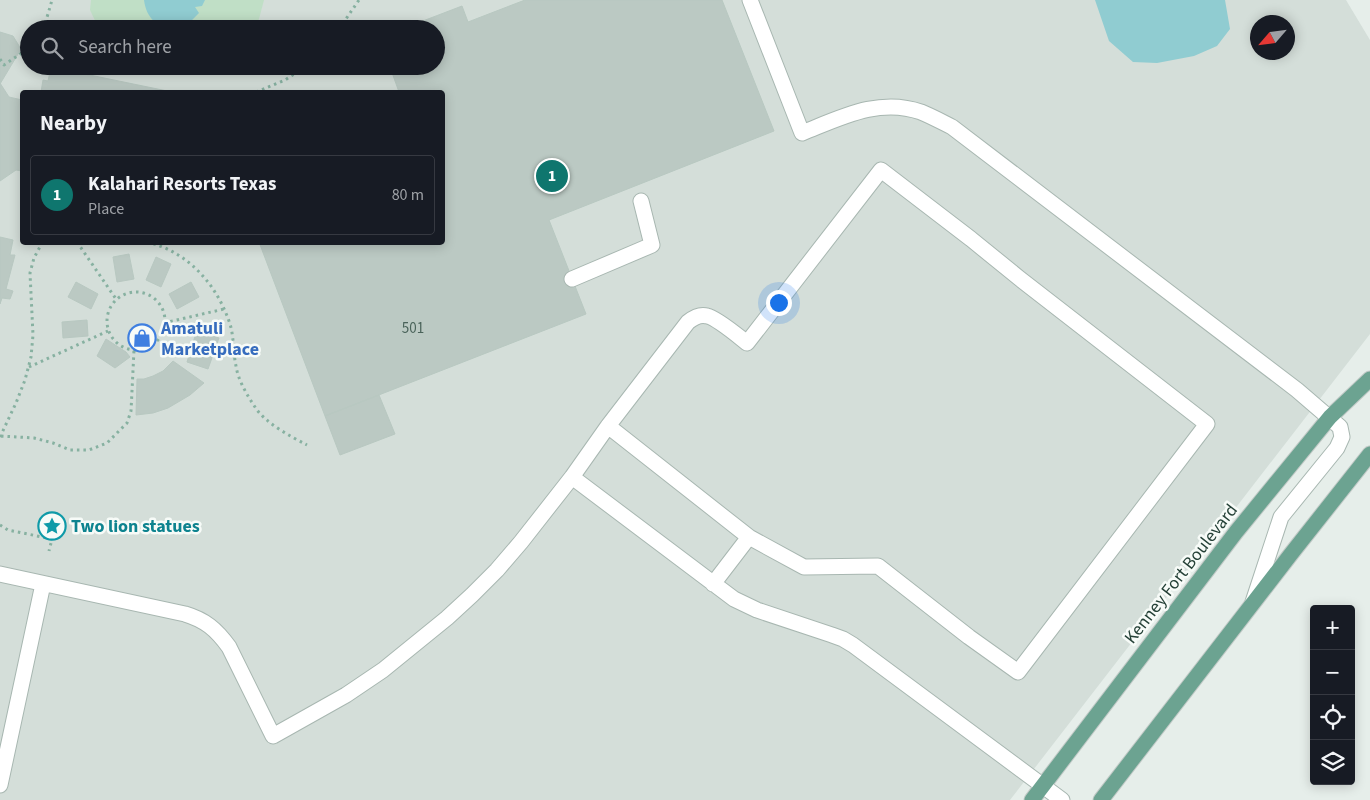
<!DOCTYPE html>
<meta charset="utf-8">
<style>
:root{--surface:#171b24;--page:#20242c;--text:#f1f3f6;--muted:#9ea1a6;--line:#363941;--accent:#0f766e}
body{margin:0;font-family:"Source Sans 3",sans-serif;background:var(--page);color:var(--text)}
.controls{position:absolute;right:15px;bottom:15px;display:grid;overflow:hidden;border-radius:5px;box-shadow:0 2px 12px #0003}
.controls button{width:45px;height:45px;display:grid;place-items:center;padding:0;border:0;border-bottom:1px solid var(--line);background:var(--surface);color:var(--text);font:25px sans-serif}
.compass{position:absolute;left:1250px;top:15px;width:45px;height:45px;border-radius:50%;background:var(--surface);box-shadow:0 2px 12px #0003;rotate:242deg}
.you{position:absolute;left:778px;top:302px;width:18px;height:18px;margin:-12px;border:4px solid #fff;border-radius:50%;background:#1a73e8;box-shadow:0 0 0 8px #1a73e833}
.badge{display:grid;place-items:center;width:32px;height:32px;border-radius:50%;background:var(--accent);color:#fff;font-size:16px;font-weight:700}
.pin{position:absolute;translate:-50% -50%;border:2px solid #fff;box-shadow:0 1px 5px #0006}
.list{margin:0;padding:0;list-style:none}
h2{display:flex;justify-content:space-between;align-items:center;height:65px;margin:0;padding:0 20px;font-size:21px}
h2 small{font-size:16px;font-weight:400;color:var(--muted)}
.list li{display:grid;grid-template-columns:32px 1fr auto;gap:15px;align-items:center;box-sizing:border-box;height:80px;margin:0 10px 10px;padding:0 10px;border:1px solid var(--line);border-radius:5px}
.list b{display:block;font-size:19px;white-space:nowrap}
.list p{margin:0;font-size:16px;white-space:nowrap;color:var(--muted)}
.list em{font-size:16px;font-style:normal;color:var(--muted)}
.icon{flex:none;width:28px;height:28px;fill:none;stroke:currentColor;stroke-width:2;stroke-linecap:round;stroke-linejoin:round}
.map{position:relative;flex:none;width:1370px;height:800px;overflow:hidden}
.search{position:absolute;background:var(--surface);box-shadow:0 2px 12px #0003;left:20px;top:20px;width:425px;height:55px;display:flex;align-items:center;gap:12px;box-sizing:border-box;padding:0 18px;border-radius:28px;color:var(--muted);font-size:19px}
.panel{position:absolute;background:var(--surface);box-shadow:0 2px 12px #0003;left:20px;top:90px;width:425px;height:155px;border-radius:5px}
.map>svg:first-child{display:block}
</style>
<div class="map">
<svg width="1370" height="800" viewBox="0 0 1370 800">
<rect width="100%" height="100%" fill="#e6eeea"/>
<path fill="#d4ded9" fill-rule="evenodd" d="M0 0H1346L1370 40V334L1010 800H0ZM1258 22H1288V52H1258ZM29 29H436V66H29ZM22 92H442V242H22Z"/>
<path fill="#c0dfc6" d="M91 0H264L259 19 254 29H99L90 10Z"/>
<path fill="#90ccd1" d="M144 0H205L202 6 195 7 199 13 190 22 183 21 185 26C163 31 147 23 144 0Z
M1095 0H1225L1230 29 1217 46 1194 56 1157 63 1133 62 1109 41Z"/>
<path fill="#bbc9c3" stroke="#b8c8c1" d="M525 0H722L774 131 549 220 586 314 325 416 259 242H442V92H399L390 67 393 66H436V29H402L462 6 468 22Z
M0 32 13 36 21 49 0 84Z
M51 67 172 92H41L43 80 48 81Z
M0 83 9 97 22 100V171L16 170 0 181Z
M0 237 13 240 10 255H15L6 289 13 291 10 299 2 298 0 304Z
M129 254 134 279 117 282 113 257Z
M156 257 171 264 161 287 146 280Z
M76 282 98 294 91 309 68 297Z
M191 282 199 297 177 309 169 294Z
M87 320 88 336 63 338 62 322Z
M197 330 219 338 208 369 187 362Z
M106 339 126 352 130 357 115 368 97 356Z
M173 361 204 383 190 395 168 408 153 413 136 415 137 379H144L153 376 163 371Z
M379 395 395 434 340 455 325 416Z"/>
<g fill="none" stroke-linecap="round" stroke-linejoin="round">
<g stroke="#a8b7b1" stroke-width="17">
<path id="minor" d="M750 0 802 133C840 118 879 97 921 112 931 116 942 122 952 127L1297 390 1340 427 1342 437 1337 448 1281 517 1253 602
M572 279 652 245 641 201
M608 426 749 537 713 584
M572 477 734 599 757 610 832 635 843 639 853 645 1062 800
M0 574 185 614C205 620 216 629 229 647L273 736 346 695 383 670 447 618 472 595 497 570 521 542 572 477 608 426 688 322C693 318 700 314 707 316 717 318 738 336 747 343L881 170 971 239 1019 278 1207 424 1018 672 969 637 878 566 804 567 749 537
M0 785 43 584"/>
</g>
<g stroke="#c2cac7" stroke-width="17">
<path id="major" d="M1032 800 1236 532 1330 417 1370 379
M1101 800 1291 554 1370 454"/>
</g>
<path stroke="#87b1a1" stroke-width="3" stroke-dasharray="2.5 4" stroke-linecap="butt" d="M43 29 48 14 52 0
M339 29 359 0
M0 59 4 65 23 52 29 47
M256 92 285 80 306 66
M77 242 116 299
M147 242C189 252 217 285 230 324 234 337 233 352 236 366 238 380 247 395 255 407 265 423 290 436 307 445
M107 321a29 29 0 1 1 58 0a29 29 0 1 1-58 0Z
M164 323 224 309
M29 367 108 331
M1 436 34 438 53 443 70 450H89L107 443 127 423 131 411 134 350
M0 437 16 403 25 380 31 357 33 335 30 273 34 258 42 243 52 242
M0 525 8 530 52 539 49 551"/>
<use href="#minor" stroke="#fff" stroke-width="15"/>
<use href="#major" stroke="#6ca391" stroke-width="15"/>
</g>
<defs>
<g id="shop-ring" transform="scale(1.4375)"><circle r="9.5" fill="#f7fbf8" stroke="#3f7fe0" stroke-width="1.5"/><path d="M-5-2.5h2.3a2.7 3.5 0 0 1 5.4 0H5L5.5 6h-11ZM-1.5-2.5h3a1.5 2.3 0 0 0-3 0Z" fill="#3f7fe0"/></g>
<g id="sight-ring" transform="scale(1.4375)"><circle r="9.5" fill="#f7fbf8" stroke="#0f9aa8" stroke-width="1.5"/><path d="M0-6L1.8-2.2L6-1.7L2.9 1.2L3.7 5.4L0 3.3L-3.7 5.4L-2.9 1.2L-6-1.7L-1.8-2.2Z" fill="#0f9aa8"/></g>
</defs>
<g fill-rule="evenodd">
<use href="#shop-ring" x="142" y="338"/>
<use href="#sight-ring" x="52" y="526"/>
</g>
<g text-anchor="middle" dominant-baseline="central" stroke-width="5" stroke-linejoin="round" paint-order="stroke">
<g font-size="15" fill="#4a635a">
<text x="413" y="328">501</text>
</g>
<g font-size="18" font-weight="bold" fill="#366cbe" stroke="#f7fbf8" text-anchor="start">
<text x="161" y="328">Amatuli<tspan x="161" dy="21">Marketplace</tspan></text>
</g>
<g font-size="18" font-weight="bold" fill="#0d838f" stroke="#f7fbf8" text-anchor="start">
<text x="71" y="526">Two lion statues</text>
</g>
<g font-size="18" fill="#254137" stroke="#f7fbf8">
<text transform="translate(1181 574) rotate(-52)">Kenney Fort Boulevard</text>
</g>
</g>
</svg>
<div class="controls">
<button>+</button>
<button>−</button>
<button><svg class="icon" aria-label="locate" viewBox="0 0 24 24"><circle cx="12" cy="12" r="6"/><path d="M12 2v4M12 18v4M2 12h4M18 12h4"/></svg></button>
<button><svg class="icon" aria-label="layers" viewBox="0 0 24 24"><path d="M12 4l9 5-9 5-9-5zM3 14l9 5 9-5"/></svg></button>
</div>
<svg class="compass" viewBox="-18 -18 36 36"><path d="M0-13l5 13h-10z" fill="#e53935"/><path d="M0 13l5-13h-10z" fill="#9ea1a6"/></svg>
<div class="you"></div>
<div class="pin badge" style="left:552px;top:176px">1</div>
<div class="search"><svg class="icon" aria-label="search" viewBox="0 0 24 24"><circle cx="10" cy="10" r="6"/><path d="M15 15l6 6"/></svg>Search here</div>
<section class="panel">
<h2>Nearby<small></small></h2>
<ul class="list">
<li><span class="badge">1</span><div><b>Kalahari Resorts Texas</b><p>Place</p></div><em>80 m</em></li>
</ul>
</section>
</div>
